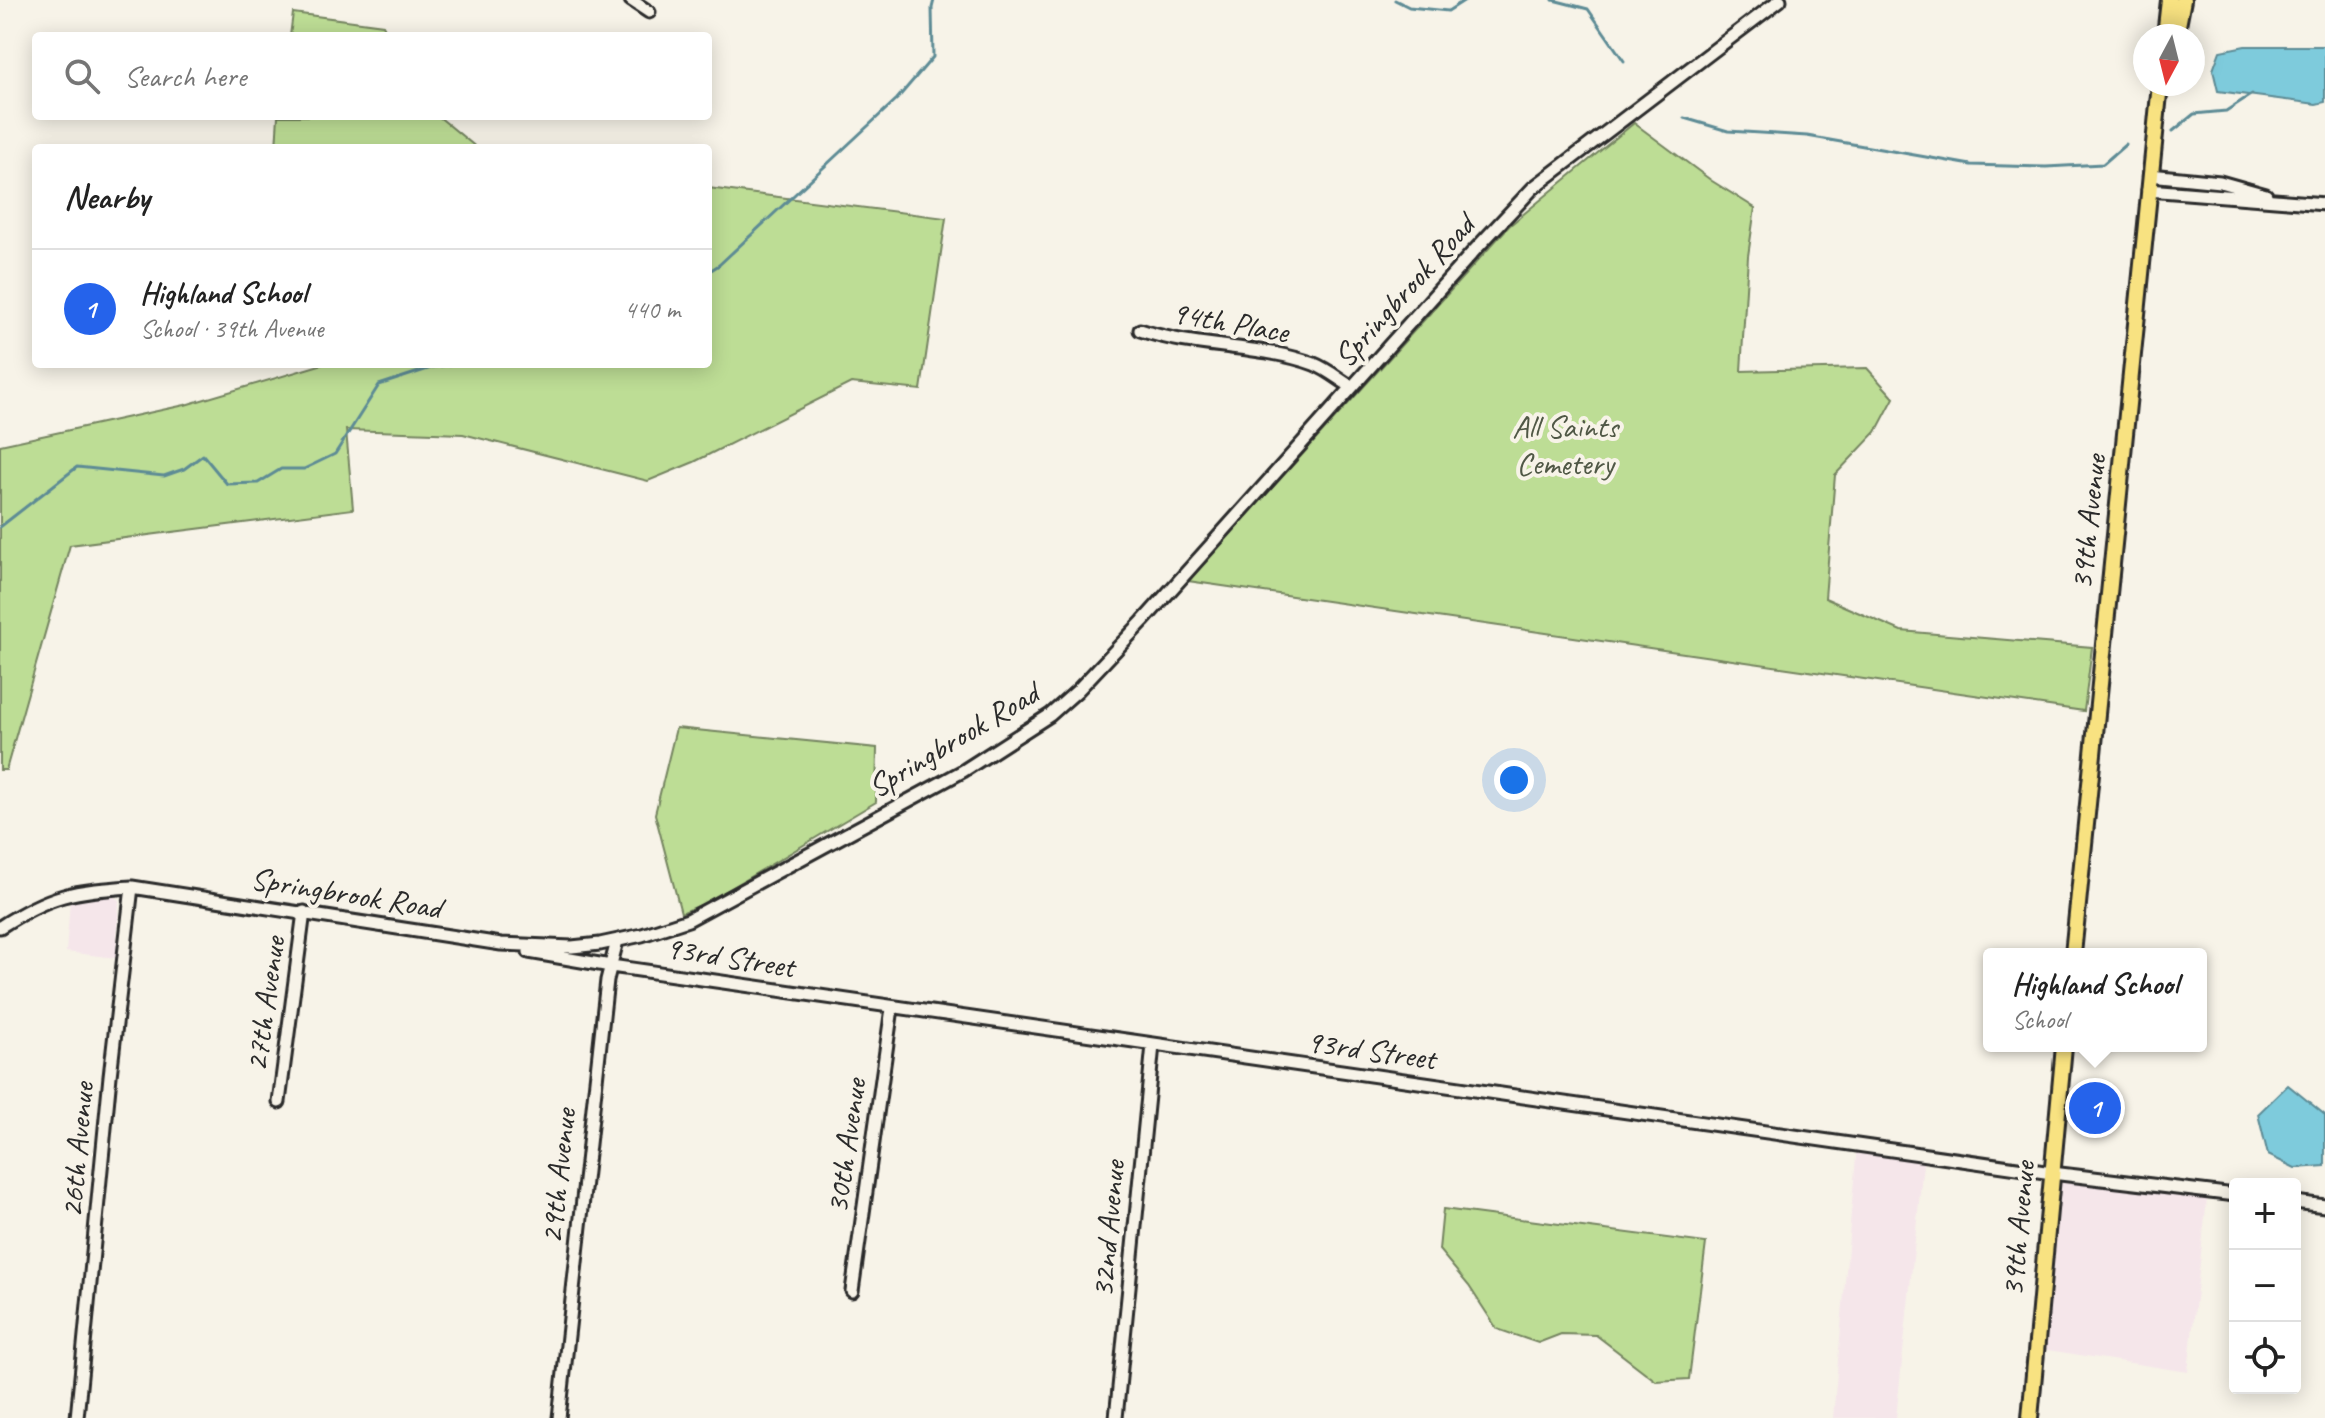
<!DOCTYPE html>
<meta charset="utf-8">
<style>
:root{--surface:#fff;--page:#f2f2f2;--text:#222;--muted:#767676;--line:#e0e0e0;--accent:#2563eb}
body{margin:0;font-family:Caveat,sans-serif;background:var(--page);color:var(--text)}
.controls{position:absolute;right:24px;bottom:24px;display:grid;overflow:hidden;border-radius:8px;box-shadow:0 4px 20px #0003}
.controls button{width:72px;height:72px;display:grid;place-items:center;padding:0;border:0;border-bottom:2px solid var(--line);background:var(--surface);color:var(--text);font:40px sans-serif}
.compass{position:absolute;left:2133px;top:24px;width:72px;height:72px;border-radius:50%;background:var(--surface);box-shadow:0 4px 20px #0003;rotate:187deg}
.you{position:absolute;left:1514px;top:780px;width:28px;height:28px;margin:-20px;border:6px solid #fff;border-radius:50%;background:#1a73e8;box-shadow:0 0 0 12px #1a73e833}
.badge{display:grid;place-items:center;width:52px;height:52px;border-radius:50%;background:var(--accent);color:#fff;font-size:26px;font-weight:700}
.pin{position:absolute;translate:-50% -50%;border:4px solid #fff;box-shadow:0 2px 8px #0006}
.popup{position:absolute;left:1983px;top:948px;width:224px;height:104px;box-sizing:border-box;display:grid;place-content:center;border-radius:8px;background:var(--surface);filter:drop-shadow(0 2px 6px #0005);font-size:26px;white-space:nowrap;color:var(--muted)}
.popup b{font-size:30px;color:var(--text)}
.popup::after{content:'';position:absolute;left:50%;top:100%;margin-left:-16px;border:16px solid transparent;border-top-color:var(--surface)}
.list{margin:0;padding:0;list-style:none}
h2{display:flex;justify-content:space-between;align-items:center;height:104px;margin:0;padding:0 32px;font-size:34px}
h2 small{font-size:26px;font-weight:400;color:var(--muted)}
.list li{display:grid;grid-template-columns:52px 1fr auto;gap:24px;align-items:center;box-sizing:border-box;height:120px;padding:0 32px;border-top:2px solid var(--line)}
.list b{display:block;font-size:30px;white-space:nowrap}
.list p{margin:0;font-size:26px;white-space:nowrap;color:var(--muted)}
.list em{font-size:26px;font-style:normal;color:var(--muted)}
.icon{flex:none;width:44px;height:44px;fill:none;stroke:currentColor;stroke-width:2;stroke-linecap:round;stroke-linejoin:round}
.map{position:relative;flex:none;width:2325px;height:1418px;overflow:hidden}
.search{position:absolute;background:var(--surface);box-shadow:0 4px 20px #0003;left:32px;top:32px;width:680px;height:88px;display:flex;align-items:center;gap:20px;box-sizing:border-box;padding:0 28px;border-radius:8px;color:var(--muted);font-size:30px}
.panel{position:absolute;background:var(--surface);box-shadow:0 4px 20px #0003;left:32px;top:144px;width:680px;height:224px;border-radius:8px}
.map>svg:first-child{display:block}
</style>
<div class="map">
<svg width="2325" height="1418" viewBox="0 0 2325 1418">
<rect width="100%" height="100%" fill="#f7f3e8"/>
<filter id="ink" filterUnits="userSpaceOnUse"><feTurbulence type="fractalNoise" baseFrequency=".0125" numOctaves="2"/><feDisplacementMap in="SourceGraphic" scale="16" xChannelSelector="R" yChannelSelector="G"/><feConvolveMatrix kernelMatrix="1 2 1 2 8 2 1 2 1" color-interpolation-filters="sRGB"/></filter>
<g filter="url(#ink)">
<path fill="#f5e6ea" d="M110 895 119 900 116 958 66 952 70 901Z
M1857 1145 1924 1155 1896 1418H1833Z
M2052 1173 2183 1189 2207 1199 2188 1372 2035 1348Z"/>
<path fill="#bddd95" stroke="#748460" stroke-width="2" d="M293 13 383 25 389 36H290Z
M278 116H438L477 148H276Z
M1634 123 1712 181 1755 208 1748 256 1741 371 1867 368 1894 398 1876 432 1835 475 1825 598 1901 631 2092 647 2084 711 1188 581 1509 226Z
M708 188 946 218 921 390 851 383 694 462 648 481 463 434 346 430 353 509 70 545 6 770H0V445L185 405 323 364H708Z
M676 728 877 748 876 802 706 903 681 913 655 814Z
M1443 1209 1706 1243 1689 1379 1656 1381 1596 1335 1561 1334 1538 1343 1497 1329 1469 1286 1439 1250Z"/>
<path fill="#7ecbdc" stroke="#5d8b95" stroke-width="2" d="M2245 46H2325V102L2316 104 2218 91 2213 70 2220 51Z
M2288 1085 2325 1115V1166L2295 1168 2268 1155 2258 1114Z"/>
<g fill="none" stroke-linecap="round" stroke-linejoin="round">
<path stroke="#5d8b95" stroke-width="3" d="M1395 0 1409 7 1448 11 1465 0
M1553 0 1588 9 1624 61
M1684 118 1728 131 1807 136 1971 165 2046 167 2103 164 2126 144
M2173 131 2194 114 2226 111 2252 94
M708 272 719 265 897 99 933 57 932 8 934 0
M0 527 77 467 164 476 184 469 203 455 227 484 258 483 281 469H304L335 454 379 385 434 367 455 364"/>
<g stroke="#2b2b2b" stroke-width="17">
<path id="minor" d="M631 0 649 12
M2150 175 2220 182 2266 195
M2148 190 2325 204
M1140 330C1196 349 1259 344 1314 364 1327 369 1340 380 1352 387
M0 927C51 894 73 891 132 887L501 944 572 947 600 944 642 935 688 920 963 771 1050 715 1077 691 1143 621 1473 252 1533 188 1780 0
M529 952 611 966 2052 1173 2235 1195
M279 1102 304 912
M2295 1202 2325 1206
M852 1291 892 1008
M77 1418 110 1076 132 887
M559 1418 607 980 617 941
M1116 1418 1153 1045"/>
</g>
<g stroke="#2b2b2b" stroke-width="20">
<path id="major" d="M2165 36 2169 0
M2176 36 2183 0
M2073 954 2160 84
M2030 1418 2064 1046"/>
</g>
<use href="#minor" stroke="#f7f3e8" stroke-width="11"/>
<use href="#major" stroke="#f8e281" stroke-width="14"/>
</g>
</g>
<g text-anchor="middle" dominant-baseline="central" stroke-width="8" stroke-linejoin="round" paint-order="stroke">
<g font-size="32" fill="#2b2b2b" stroke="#f7f3e8">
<text transform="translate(1404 291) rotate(-48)">Springbrook Road</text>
<text transform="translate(1230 322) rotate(10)">94th Place</text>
<text transform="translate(2088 522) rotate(-84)">39th Avenue</text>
<text transform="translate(953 740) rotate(-31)">Springbrook Road</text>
<text transform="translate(346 893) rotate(9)">Springbrook Road</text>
<text transform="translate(730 957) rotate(9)">93rd Street</text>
<text transform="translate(265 1004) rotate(-82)">27th Avenue</text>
<text transform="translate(1371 1050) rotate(8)">93rd Street</text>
<text transform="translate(846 1146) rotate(-82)">30th Avenue</text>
<text transform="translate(77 1150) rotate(-85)">26th Avenue</text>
<text transform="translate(558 1176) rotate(-84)">29th Avenue</text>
<text transform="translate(1108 1229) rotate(-85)">32nd Avenue</text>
<text transform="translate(2018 1229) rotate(-85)">39th Avenue</text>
</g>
<g font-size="32" fill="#505846" stroke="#f7f3e8">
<text x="1565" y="426">All Saints<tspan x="1565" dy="37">Cemetery</tspan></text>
</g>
</g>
</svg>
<div class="controls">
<button>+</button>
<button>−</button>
<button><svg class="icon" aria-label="locate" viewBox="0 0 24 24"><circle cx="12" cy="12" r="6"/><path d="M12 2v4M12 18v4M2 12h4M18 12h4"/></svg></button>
</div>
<svg class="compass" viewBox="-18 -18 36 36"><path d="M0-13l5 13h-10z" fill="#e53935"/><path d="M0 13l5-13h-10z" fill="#767676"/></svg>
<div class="you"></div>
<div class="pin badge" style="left:2095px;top:1108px">1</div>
<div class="popup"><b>Highland School</b>School</div>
<div class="search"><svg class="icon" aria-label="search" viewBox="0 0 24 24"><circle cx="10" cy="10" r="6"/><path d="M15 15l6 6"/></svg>Search here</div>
<section class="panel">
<h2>Nearby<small></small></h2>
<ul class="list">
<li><span class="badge">1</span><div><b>Highland School</b><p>School · 39th Avenue</p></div><em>440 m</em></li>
</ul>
</section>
</div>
